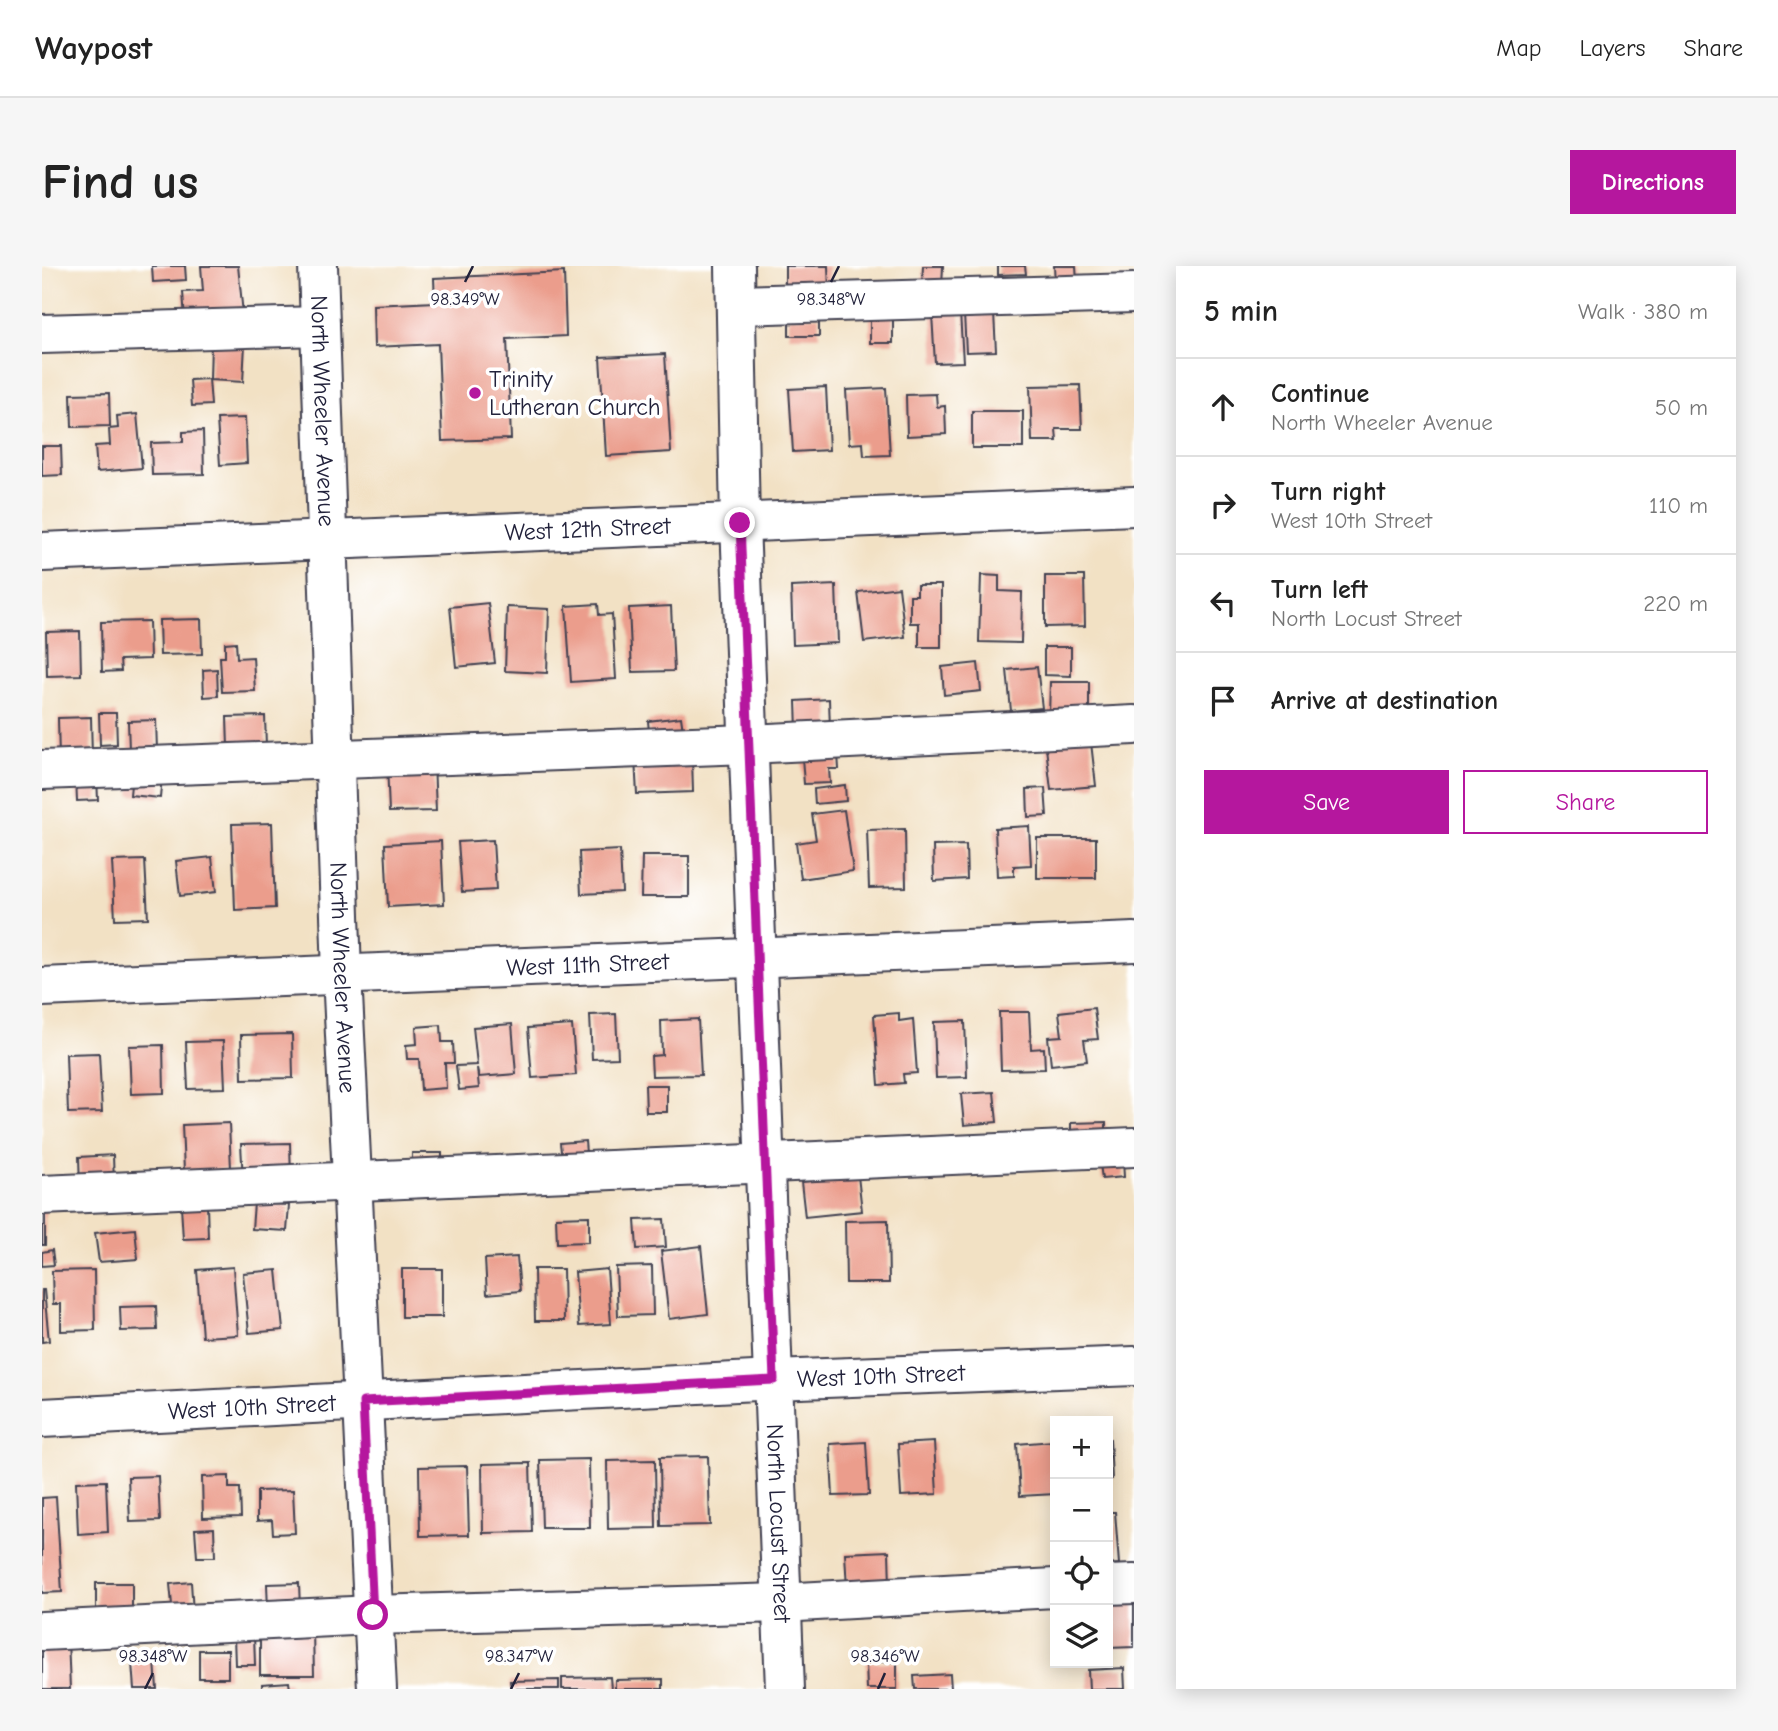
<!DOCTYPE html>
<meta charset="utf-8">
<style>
:root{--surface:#fff;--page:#f6f6f6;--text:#222;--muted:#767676;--line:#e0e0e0;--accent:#b5179e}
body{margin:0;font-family:"Comic Neue",sans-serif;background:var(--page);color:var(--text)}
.controls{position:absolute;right:21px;bottom:21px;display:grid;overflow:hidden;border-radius:0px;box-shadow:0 4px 18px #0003}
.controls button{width:63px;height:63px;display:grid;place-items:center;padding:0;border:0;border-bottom:2px solid var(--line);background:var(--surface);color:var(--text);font:35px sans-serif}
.stop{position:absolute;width:21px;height:21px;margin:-16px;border:5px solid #b5179e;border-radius:50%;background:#fff}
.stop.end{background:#b5179e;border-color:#fff;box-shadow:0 2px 7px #0008}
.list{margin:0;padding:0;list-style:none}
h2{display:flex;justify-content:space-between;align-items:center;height:91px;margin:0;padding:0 28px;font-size:30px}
h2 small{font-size:23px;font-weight:400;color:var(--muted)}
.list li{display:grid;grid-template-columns:46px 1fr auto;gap:21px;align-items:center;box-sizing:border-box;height:98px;padding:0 28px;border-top:2px solid var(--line)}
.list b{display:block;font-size:26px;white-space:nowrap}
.list p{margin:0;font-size:23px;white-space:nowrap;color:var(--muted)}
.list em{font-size:23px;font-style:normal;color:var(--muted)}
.actions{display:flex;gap:14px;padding:21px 28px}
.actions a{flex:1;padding:16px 0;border:2px solid var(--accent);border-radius:0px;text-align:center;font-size:24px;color:var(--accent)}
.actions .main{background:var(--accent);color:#fff}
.icon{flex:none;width:38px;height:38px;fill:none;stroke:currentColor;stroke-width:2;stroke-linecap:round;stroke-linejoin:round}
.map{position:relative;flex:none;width:1092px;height:1423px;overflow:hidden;border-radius:0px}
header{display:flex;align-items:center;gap:42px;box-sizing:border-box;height:98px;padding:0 35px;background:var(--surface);border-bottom:2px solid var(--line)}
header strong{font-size:33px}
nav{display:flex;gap:38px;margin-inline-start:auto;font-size:24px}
.intro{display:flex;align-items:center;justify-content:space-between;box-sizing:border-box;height:168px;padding:0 42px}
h1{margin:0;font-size:49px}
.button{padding:18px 32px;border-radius:0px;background:var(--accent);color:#fff;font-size:24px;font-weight:700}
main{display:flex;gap:42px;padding:0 42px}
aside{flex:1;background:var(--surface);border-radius:0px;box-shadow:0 4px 18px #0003}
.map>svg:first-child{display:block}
</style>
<header>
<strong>Waypost</strong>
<nav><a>Map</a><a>Layers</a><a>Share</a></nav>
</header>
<div class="intro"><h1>Find us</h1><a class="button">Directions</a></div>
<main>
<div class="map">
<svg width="1092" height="1423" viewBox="0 0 1092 1423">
<rect width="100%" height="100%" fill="#fff"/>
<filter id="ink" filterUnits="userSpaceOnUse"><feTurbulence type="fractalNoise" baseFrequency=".0143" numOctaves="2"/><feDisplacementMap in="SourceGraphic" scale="14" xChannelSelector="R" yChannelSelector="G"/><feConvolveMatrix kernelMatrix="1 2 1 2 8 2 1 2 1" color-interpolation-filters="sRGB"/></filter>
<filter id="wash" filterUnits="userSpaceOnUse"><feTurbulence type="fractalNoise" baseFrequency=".00686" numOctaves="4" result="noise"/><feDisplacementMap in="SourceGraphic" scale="28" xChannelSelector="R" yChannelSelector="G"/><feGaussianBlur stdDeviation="1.57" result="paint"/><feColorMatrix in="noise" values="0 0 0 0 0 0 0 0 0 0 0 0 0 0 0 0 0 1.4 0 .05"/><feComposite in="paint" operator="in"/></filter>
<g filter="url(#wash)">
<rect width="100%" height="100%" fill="#f2e1c4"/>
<g id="blocks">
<path fill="#eb9d8c" d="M110 0H143L144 14 111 16Z
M159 0H196L201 48 143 53 141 26 161 25Z
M743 0H786L787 25H743Z
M881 0H901L900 21 880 20Z
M956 0H983L984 8 956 9Z
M1012 0H1034L1035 16 1013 17Z
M522 6 524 70 465 73 469 173 400 175 396 78 332 81 331 39 393 36 392 12Z
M828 46H851V77H828Z
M918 46 921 96 893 97 890 48Z
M952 47 954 85 924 86 922 48Z
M777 50V70H747V51Z
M169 77 203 78 201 116 168 114Z
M623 88 629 186 564 190 558 91Z
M167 113 169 139 150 140 148 114Z
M1038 119 1040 163H1014L1015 175H990L988 120Z
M784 121 787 184 751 186 747 123Z
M844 122 848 189 822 190 821 177 807 178 804 124Z
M67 127 68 160 30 161 29 128Z
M894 128 895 141 903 140 904 168 865 170 864 129Z
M930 145H981V182H930Z
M95 148 100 202 55 206 53 180 68 179 67 163 76 162 75 150Z
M203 152 205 197 178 199 175 153Z
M161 165 162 208 110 209 109 177 141 176V166Z
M0 180H19L20 209 0 210Z
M939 309 957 310V325L980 326 979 377 937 376Z
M1003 310H1042L1043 360 1003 361Z
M794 319 796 377 751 379 749 321Z
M875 319H899V381H877V357H868V329H875Z
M857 321 863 371 822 376 816 326Z
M446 337 453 397 414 401 408 341Z
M556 338 557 349 570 348 574 413 529 416 524 340Z
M629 340 632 405 590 406 587 342Z
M465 341 507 343 505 407 463 405Z
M159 353 160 388 118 389 117 354Z
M107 355 108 393 78 394 79 405 60 406 59 356Z
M38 365 39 409 5 410 4 366Z
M194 376 195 392 211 391 213 425 180 426 178 391H183V377Z
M1002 381H1029V410L1002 409Z
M936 397 939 425 902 429 900 401Z
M995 401 1000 442 969 445 965 404Z
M175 403 176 430 162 431 161 404Z
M1008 416H1047V450H1007Z
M787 433 788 463 755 464 754 435Z
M57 447H74L75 478 58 479Z
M223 450 224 480 186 481 185 451Z
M49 451 50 491 17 492 16 452Z
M639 451 642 472 608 476 606 455Z
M114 454 115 484H87L86 455Z
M1048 468 1054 520 1009 524 1003 473Z
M796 488 797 503H787L788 517 762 518 760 491Z
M650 491 651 526 595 528 593 493Z
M392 496 394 545 347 546 345 497Z
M90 508 120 510 118 532 88 529Z
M34 511H55L56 534 35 535Z
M803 519 804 535 773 538 772 523Z
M1003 522 1005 550 986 551 985 523Z
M802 544 811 605 759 613 754 577 774 574 770 548Z
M230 557 233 642 193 644 190 558Z
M987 560 989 599 972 600V610L955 611 953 562Z
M863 563 864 621 827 622 825 564Z
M995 572H1054V612H995Z
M451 574 454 624 420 626 416 576Z
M399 575 402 638 346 641 343 578Z
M924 579 925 613 892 615 891 580Z
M578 584 580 626 539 628 537 586Z
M600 590H647V631H599Z
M170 591 174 626 138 630 134 595Z
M103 594 106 652 73 653 70 595Z
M1052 742 1056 773 1042 774 1045 795 1009 799 1006 771 1020 770 1017 746Z
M957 746H987L989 783 1002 782 1003 803 959 804Z
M857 747V755L871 753 875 807 861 808 862 817 837 819 832 749Z
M574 748 576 792 550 793 548 749Z
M656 753 659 809 610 810 609 790 620 789 619 755Z
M923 755 925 811 894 812 892 756Z
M470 758 474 808 437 811 435 802 437 822 417 824 414 800 435 799 431 761Z
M399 759 400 776H411L412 797H403L404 822 379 824 377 793H365L364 779 375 778 374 761Z
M530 759 534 809 490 812 486 762Z
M250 768 251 812 200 813 199 769Z
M181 775 183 822 146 823 144 776Z
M121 779 122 827 89 828 87 780Z
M57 787 60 846 26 847 24 788Z
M603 819H625V846H604Z
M952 826 955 856 922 859 919 828Z
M1064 856V875L1029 874V857Z
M187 857 189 903 142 905 140 859Z
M543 875 545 900 521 902 518 877Z
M248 877 249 912 201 914 199 878Z
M370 887H400V904H370Z
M71 889 72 920 38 921 37 891Z
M1081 895 1082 911 1060 913 1058 898Z
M816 910 820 945 763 951 759 916Z
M212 937 247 939 245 965 210 963Z
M165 939 166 972 141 973 139 940Z
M0 944H3V979H0Z
M547 950V976L515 977 514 951Z
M622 953 624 981 595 983 593 954Z
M846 954 847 1017H804L803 955Z
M93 963 96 993 57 996 53 967Z
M659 980 666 1048 627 1053 619 985Z
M10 984 12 999 0 1000V986Z
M475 991 478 1025 445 1028 443 993Z
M610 1000 611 1049 576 1050 574 1001Z
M191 1001 196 1069 160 1071 155 1004Z
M360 1003H400V1051H360Z
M492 1003H521L522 1055H493Z
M565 1003 569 1058 537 1060 533 1006Z
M52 1004 53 1064 19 1065V1038H11L10 1005Z
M235 1004 241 1064 207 1067 201 1007Z
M0 1024H2L7 1075 0 1076Z
M114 1040 115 1064 79 1065 78 1041Z
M1066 1173H1068L1070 1213H1066Z
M1011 1175 1013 1228 978 1230 975 1178Z
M824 1176 827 1229 791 1230 788 1178Z
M892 1176 895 1228 859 1230 856 1178Z
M666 1190 668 1259 619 1260 618 1191Z
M547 1193 548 1262H500L498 1194Z
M613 1194 614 1262 566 1263 565 1195Z
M488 1197 490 1266 441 1267 440 1198Z
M425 1200 427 1269 378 1270 377 1201Z
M116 1210 118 1255 88 1256 86 1211Z
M187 1210V1222H198L199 1251 161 1252 160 1211Z
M64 1215 66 1266 36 1268 34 1216Z
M251 1224 253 1267 231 1268 230 1254 215 1255V1225Z
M14 1231 20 1326 0 1327V1232Z
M1066 1246H1073L1077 1298 1066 1299Z
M172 1262 173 1291H155L153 1263Z
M847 1285 848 1321 805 1323 803 1287Z
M149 1316 151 1347 131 1349 128 1318Z
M54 1317H90V1347H54Z
M257 1317 258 1343 226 1344 225 1318Z
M1092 1328V1381L1066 1382V1330Z
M218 1364H271L272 1409H218Z
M212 1368 213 1399H193L192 1369Z
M26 1373 28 1423H0V1374Z
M157 1384H186V1412H157Z
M113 1395 115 1423H92L90 1397Z
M824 1396H855V1423H825Z
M1082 1402 1083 1423H1047L1046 1404Z
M908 1408 909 1423H873L872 1410Z
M568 1411 569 1423H520V1412Z
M621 1413V1423H573V1414Z
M517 1414V1423H469L468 1415Z
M247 1416 248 1423H220V1418Z"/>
</g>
</g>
<g filter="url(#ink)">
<use href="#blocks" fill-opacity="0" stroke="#413f50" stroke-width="2"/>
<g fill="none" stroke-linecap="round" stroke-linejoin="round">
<g stroke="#413f50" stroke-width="42">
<g id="minor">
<path id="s1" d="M276 0 300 708 335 1423"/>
<path id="s2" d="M693 0 698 257 743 1423"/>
<path d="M694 39 1092 27"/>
<path d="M0 68 278 60"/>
<path id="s3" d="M0 286 1092 240"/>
<path d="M0 504 706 478 1092 459"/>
<path id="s4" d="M0 721 1092 676"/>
<path d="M0 929 1092 881"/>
<path id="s5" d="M0 1152 732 1114 1092 1100"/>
<path d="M1066 1319 1092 1318"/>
<path d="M0 1365 331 1349 738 1337 1013 1322"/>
</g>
</g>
<use href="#minor" stroke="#fff" stroke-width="38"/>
</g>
</g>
<g fill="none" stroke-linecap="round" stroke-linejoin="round" filter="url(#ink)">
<path stroke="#b5179e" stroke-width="9" d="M331 1349 321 1136 732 1114 698 257"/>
</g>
<path fill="none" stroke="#22223b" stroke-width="2.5" d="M423 16 431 0M789 16 797 0M103 1423 111 1407M469 1423 477 1407M836 1423 843 1407"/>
<circle fill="#b5179e" stroke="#fff" stroke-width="2.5" cx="433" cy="127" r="7"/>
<g text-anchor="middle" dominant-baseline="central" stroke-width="7" stroke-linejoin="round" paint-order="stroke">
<g font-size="24" fill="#22223b" stroke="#fff" text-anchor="start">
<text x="447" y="113">Trinity<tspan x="447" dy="28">Lutheran Church</tspan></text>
</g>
<g font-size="24" fill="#22223b" stroke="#fff">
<text stroke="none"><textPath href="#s1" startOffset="145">North Wheeler Avenue</textPath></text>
<text stroke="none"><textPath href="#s3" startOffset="546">West 12th Street</textPath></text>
<text stroke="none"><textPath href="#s4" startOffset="546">West 11th Street</textPath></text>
<text stroke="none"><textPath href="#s1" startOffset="712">North Wheeler Avenue</textPath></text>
<text stroke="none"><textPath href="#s5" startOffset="840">West 10th Street</textPath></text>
<text stroke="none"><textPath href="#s5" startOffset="210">West 10th Street</textPath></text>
<text stroke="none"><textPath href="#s2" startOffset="1258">North Locust Street</textPath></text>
</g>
</g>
<g font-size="18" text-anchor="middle" fill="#22223b" stroke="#fff" stroke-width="7" stroke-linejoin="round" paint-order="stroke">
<text x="423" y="39">98.349°W</text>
<text x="789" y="39">98.348°W</text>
<text x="111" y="1396">98.348°W</text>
<text x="477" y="1396">98.347°W</text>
<text x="843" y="1396">98.346°W</text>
</g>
</svg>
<div class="controls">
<button>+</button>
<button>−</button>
<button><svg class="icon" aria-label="locate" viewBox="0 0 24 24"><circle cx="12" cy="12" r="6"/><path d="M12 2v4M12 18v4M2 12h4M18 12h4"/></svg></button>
<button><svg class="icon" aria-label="layers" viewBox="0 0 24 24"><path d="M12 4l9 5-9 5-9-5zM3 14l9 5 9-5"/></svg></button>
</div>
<div class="stop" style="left:331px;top:1349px"></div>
<div class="stop end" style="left:698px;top:257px"></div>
</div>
<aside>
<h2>5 min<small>Walk · 380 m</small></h2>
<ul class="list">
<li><svg class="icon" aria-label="ahead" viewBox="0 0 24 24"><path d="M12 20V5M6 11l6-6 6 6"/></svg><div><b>Continue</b><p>North Wheeler Avenue</p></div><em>50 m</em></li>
<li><svg class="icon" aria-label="right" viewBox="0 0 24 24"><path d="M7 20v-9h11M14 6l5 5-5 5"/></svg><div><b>Turn right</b><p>West 10th Street</p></div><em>110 m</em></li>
<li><svg class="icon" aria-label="left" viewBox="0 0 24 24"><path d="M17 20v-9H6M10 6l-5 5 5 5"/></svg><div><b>Turn left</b><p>North Locust Street</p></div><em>220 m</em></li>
<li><svg class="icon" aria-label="arrive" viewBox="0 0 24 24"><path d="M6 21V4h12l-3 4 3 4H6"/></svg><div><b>Arrive at destination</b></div></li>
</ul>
<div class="actions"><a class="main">Save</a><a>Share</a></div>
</aside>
</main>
